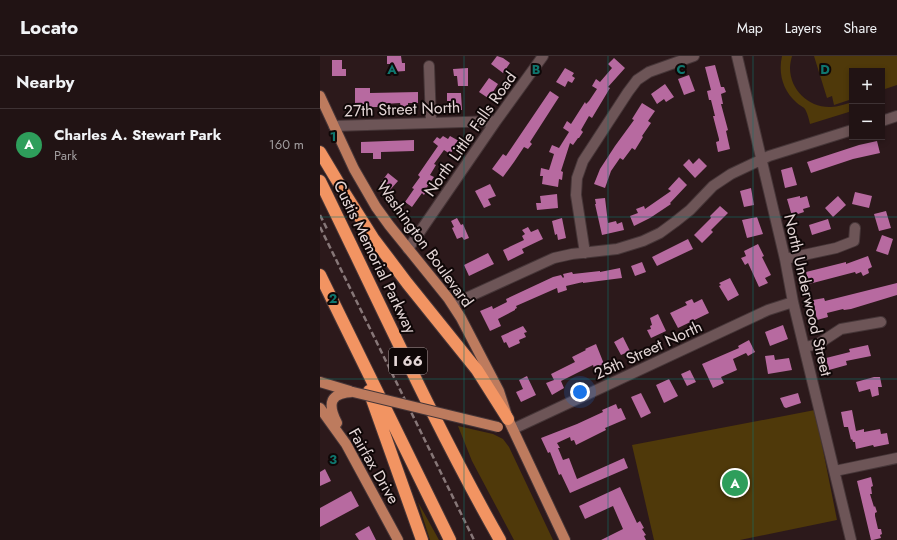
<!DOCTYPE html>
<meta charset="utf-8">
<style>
:root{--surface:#211314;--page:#2d2022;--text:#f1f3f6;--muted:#a29ea0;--line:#3e3234;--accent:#52ccd5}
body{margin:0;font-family:Jost,sans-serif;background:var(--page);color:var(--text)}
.controls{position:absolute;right:12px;top:12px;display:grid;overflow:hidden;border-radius:0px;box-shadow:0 2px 6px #0003}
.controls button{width:36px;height:36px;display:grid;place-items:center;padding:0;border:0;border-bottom:1px solid var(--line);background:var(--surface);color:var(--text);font:20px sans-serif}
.you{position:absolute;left:260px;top:336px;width:14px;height:14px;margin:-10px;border:3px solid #fff;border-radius:50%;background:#1a73e8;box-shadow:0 0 0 6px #1a73e833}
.badge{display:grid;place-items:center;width:26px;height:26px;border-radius:50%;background:var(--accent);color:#fff;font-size:13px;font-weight:700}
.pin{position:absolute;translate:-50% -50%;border:2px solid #fff;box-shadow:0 1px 4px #0006}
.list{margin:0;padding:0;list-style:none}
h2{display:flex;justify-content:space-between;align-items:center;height:52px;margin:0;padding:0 16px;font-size:17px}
h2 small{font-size:13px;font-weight:400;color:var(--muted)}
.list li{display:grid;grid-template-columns:26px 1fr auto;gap:12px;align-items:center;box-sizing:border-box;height:72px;padding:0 16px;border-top:1px solid var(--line)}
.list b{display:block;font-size:15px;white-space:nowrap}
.list p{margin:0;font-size:13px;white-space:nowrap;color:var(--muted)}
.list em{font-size:13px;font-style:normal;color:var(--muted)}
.map{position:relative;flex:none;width:577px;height:484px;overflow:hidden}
header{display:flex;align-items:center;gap:24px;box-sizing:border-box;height:56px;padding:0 20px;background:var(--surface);border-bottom:1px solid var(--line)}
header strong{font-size:19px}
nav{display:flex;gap:22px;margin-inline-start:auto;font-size:14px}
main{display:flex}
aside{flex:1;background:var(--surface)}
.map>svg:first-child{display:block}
</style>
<header>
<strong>Locato</strong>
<nav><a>Map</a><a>Layers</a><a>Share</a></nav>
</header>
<main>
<aside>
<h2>Nearby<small></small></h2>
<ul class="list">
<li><span class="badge" style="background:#2e9e5b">A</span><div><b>Charles A. Stewart Park</b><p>Park</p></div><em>160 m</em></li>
</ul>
</aside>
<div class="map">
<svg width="577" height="484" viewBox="0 0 577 484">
<rect width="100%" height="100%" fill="#2c191b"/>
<path fill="#4f390a" d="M462 0H472C471 4 470 8 470 12 470 34 489 52 511 51 518 51 525 48 532 46V55L490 68C489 64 488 59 486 55 485 51 480 50 477 47 463 35 458 18 462 0Z
M494 0H577V29L562 34V15H532V43L514 49 512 40 507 42Z
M495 354 517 464 420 484H334L312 389Z
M138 370 173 378 183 383 189 391 233 484H194L152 405Z
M98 446 119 484H110Z"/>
<path fill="#b76aa0" d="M67 0H81L82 7H85V15L71 16V8H67Z
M177 0 183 2 190 7 183 17 171 8Z
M294 2 305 12 288 31 290 32 272 62 269 60 261 74 263 76 259 82H258L253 89 250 87 241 115 243 116 242 124 239 123 238 131 222 128 223 120H220L221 112 229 114 234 98 229 96 232 89 239 92 249 76 243 72 247 65 251 68 265 46 266 48 269 45 277 33 272 30 276 23 280 26 292 12 288 8Z
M12 4H22V13H26V20H12Z
M395 9 401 31H404L406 36 401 38 403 48H401L408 74 406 75 410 93 398 96 396 86 399 85V83L393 60H395L391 44H389L387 35 391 34 385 11Z
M148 12V30H138L137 20H134L133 13Z
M245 12 254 17 252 20 255 22 252 27 248 25 245 31 236 26Z
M369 19 375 35 364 39 358 23Z
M169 22 178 28 173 36 175 38 171 44 159 36Z
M345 28 354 41 346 46 344 43 337 48 331 38Z
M35 32H50V37L98 36V47H88V51H81L80 47 64 48V51H35Z
M230 35 239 41 210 86 212 88 208 93 204 91 194 106 183 121 172 113 183 98 186 100Z
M127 37H141L142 54H130V45H127Z
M322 47 335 55 328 65 331 67 322 80 323 81 315 94 312 92 303 104 300 102 291 115 285 132 274 128 280 113 295 90 314 64 312 63Z
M123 80 128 83 130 80 139 85 130 98 124 94 114 108 116 109 110 119 114 121 107 131 108 132 104 139 102 137 92 151 85 146 94 133 92 132 100 121 98 119 118 90 113 86 117 81 120 83Z
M94 84V95L61 96V103H53V97H41V86Z
M557 85 560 97 533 103 491 117 487 106 539 89Z
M379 102 387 110 375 122 363 109 369 103 373 108Z
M472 111 477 129 465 132 461 114Z
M68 117 78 125 70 134 61 126Z
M359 121 367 129 350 147 351 148 330 162 314 170 310 160 318 157 316 153 324 150 325 153 351 135 348 133Z
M170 128 176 140 168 143 171 149 164 152 155 135Z
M431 132 434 149 424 151 420 135Z
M535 136 552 140 549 152 532 148Z
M237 138 238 152 217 154 216 147H221L220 140Z
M480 140V142L487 140 490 151 483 153 484 156 472 160 467 143Z
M518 140 526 149 513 161 505 152Z
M285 142 288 167 296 165 297 168 302 166 304 174 282 179 275 148H276L275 143Z
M400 150 408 157 391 174 393 176 382 187 374 179 391 162 390 160Z
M566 155 571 172 559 175 554 158Z
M437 161 443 178 427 182 422 164Z
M137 162 141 169 143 168 149 182 144 184 142 181 137 183 132 172 134 171 131 165Z
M242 162 246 182 238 184 237 178 235 179 232 165Z
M508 163 511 173 492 179 489 169Z
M208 171 211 176 218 173 223 183 202 193 204 197 188 205 183 194 204 184 202 180 205 178 202 174Z
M562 179 573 183 568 199 556 195Z
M368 183 373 193 337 210 332 201Z
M438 188 444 200 442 201 451 219 445 222 448 227 439 231 428 207 425 209 421 202 426 200 424 195Z
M168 197 174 208 149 220 144 209Z
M548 200 552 211 548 213 549 217 543 220 541 216 536 218 535 216 489 228 486 216 526 206V208Z
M322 206 326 216 315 220 311 210Z
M300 212 302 222 263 227V226L246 230 247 234 238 237 237 232 196 250 197 252 195 253V254L178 263 181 270 170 275 160 255 172 250 173 253 187 246 186 243 233 221 241 219 243 222 244 221 243 218 252 216 253 218 280 215V216Z
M410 222 419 239 408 245 399 230 401 229 399 227Z
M577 227V239L531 253 524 254 523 253 507 257 508 261 497 264 493 244 504 242 505 245Z
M372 243 374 247 382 243 389 257 358 272 350 257 367 249 365 246Z
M338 258 346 275 331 282 327 274 331 273 330 270 332 269 330 262Z
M463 269 468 283 450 290 445 276Z
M203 270 207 276 204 277 206 281 199 284 200 287 189 292 186 286 184 287 181 280Z
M303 281 310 295 301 299 294 286Z
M429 284 435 296 428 300 426 297 413 303 417 314 401 321 404 327 393 332 382 308 419 292 418 290Z
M276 288 284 308 274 312 273 309 241 325 244 332 232 339 226 327 234 324 231 318 255 306 252 301 266 294 265 293Z
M548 289 551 300 526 305 527 309 509 314 506 302 530 296 529 293Z
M454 299 455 304 469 302 472 314 448 318 445 300Z
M370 314 376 326 367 330 361 318Z
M207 320 216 339 201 346 196 336 203 333 199 324Z
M554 321H560L562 331H558L559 339 552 341 550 333 539 336 536 326Z
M349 323 358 340 344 347 336 329Z
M321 337 331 357 321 362 311 341Z
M478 337 481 347 466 352 464 351 460 342Z
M296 348 298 353 301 352 306 363 285 372 286 374 256 389 254 384 251 385 250 381 237 387 240 392H238L243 404 249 402 257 423 304 402 308 412 250 437 241 418 239 419 230 396 228 397 221 382 257 368 283 356 282 354Z
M532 354 536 375 544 373V376L560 373 561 378 567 377 569 388 554 391 553 389 536 393 535 386H533L532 383 531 384 528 371H524L521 356Z
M5 413 11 425 0 430V416Z
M551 421 553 430 551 431 552 438H550L554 451 555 450 557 456 555 457V460L558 473H561L562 478 560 479 561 482 553 484H551L537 425Z
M300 431 317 467 320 465 324 472 322 473 326 479 324 480 326 484H281L303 473 293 450 265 463 259 450Z
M31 435 39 450 0 471V452Z
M49 470 56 484H39L35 478Z"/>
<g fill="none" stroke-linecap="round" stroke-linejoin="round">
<g stroke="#463638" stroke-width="12">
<path id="minor" d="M417 0 465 203 473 246 531 484
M109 10 111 66
M562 65 577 60
M14 70 176 65
M88 193 176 65 223 0
M265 197 256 139 257 122 263 105 308 36 317 24 329 16 374 0
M465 203 516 192 534 185 535 172
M133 248 234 202 252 198 297 193 323 185 340 177 355 166 370 154 393 130 411 118 449 100 532 74
M485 291 498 288 521 273 561 266
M193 373 448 254 473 246
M515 415 577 402"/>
</g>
<g stroke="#463638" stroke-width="12">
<path id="major" d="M0 40 34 113 56 151 69 169 128 242 141 262 179 335 188 363 245 484
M0 326 30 335
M0 352 26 388 78 484
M17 367C7 347 10 337 33 336"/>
</g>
<g stroke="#463638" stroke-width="14">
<path id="highway" d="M0 96 24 136 53 182 87 227 157 314 188 363
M0 125C59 245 114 368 180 484
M0 219 130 484
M49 335 102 484"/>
</g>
<use href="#minor" stroke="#6d5557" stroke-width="10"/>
<use href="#major" stroke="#bd7b5e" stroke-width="10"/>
<use href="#highway" stroke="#f29462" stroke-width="12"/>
<path stroke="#877778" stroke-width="2.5" stroke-dasharray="6 3" stroke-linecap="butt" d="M0 159 8 175
M0 171 154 484"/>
<g stroke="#463638" stroke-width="12" stroke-linecap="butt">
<path id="major-bridge" d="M33 336 178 371"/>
</g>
<use href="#major-bridge" stroke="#bd7b5e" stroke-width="10"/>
</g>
<path fill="none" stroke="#0f766e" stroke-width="1" stroke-opacity="0.55" d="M144 0V484M288 0V484M433 0V484M0 161H577M0 323H577"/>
<g text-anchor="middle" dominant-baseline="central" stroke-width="4" stroke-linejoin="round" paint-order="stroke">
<rect fill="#0f0707" stroke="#a49898" stroke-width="1" x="69" y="292" width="38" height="26" rx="3"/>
<g font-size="15" font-weight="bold" fill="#e4d6d6">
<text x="88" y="305">I 66</text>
</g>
<g font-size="16" fill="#e4d6d6" stroke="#0f0707">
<text transform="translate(82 53) rotate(-2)">27th Street North</text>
<text transform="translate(150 78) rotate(-55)">North Little Falls Road</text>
<text transform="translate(105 188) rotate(54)">Washington Boulevard</text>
<text transform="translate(55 201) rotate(64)">Custis Memorial Parkway</text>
<text transform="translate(488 239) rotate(77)">North Underwood Street</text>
<text transform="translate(328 294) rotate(-25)">25th Street North</text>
<text transform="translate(54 410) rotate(60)">Fairfax Drive</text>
</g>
</g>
<g font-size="13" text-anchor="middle" font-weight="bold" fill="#0f766e" stroke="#0f0707" stroke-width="4" stroke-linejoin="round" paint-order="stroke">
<text x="72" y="18">A</text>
<text x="216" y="18">B</text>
<text x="361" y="18">C</text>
<text x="505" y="18">D</text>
<text x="13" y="85">1</text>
<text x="13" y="247">2</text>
<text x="13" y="408">3</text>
</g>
</svg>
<div class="controls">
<button>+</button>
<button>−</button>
</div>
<div class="you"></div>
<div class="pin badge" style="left:415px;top:427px;background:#2e9e5b">A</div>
</div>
</main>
